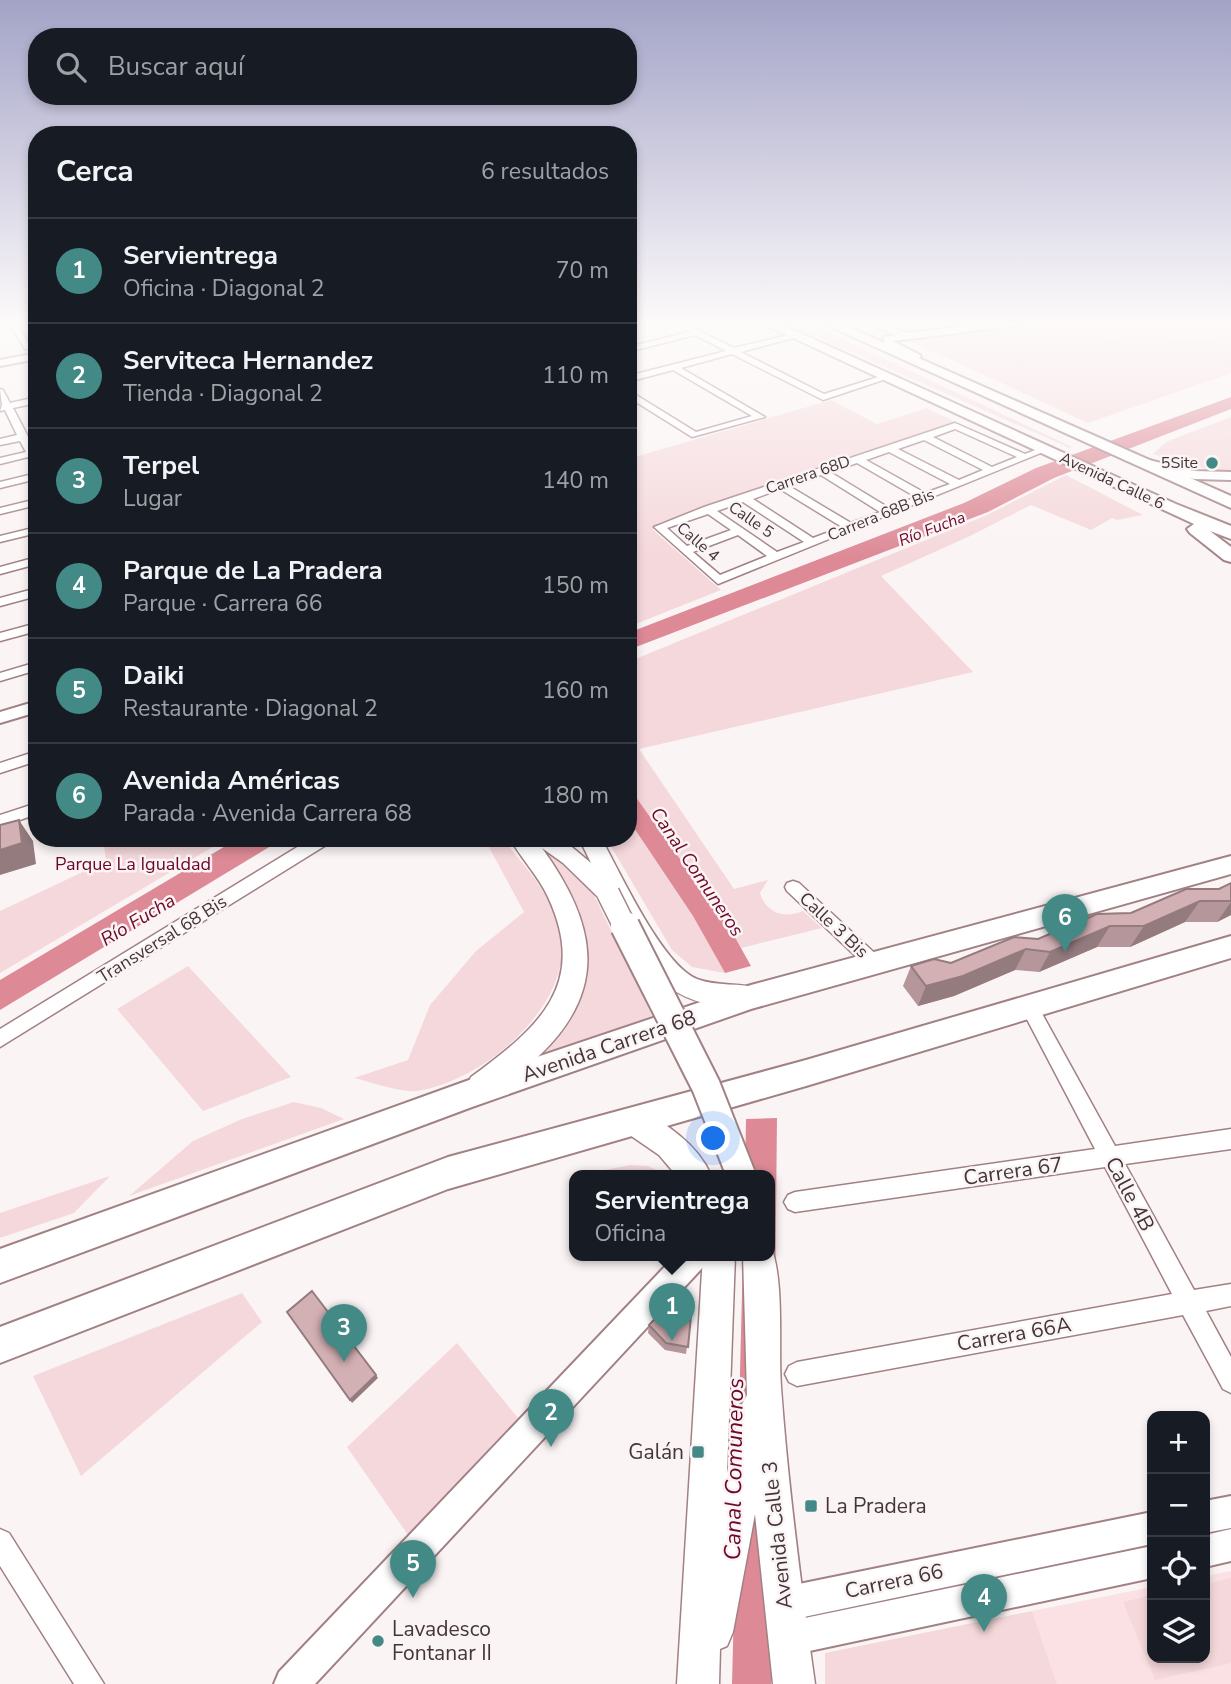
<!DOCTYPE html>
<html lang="es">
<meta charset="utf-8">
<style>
:root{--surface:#171b24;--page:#242831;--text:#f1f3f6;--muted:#9ea1a6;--line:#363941;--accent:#438a86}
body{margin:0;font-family:"Nunito Sans",sans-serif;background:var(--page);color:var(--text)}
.controls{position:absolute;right:21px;bottom:21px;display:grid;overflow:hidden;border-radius:14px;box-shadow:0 4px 10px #0003}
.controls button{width:63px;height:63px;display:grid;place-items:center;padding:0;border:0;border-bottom:2px solid var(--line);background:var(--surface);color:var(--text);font:35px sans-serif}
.you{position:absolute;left:714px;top:1139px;width:24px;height:24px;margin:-18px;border:5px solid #fff;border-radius:50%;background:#1a73e8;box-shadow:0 0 0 10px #1a73e833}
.badge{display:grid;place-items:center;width:46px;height:46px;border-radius:50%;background:var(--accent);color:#fff;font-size:23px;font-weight:700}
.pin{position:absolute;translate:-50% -58px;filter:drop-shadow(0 2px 4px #0008)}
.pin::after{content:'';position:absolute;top:37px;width:24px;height:21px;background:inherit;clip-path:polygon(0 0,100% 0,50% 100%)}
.popup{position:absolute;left:569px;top:1170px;width:206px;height:91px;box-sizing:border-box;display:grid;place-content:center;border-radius:14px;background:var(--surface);filter:drop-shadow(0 2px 5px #0005);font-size:23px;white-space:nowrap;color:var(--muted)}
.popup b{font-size:26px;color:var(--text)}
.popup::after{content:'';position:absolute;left:50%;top:100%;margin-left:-14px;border:14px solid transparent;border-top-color:var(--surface)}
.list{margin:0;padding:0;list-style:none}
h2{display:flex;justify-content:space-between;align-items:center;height:91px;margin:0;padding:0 28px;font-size:30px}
h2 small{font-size:23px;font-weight:400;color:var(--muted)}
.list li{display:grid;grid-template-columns:46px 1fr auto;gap:21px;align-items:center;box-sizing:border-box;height:105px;padding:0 28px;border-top:2px solid var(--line)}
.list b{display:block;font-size:26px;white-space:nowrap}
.list p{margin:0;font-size:23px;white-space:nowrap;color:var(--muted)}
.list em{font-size:23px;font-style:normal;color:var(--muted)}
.icon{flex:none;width:38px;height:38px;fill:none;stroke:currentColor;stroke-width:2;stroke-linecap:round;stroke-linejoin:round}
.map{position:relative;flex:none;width:1231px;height:1684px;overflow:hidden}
.search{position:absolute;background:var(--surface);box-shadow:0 4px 10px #0003;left:28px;top:28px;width:609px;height:77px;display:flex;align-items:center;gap:18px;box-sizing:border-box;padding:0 24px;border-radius:28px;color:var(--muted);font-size:26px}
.panel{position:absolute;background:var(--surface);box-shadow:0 4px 10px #0003;left:28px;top:126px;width:609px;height:721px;border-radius:28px}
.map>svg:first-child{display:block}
</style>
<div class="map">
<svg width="1231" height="1684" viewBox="0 0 1231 1684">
<rect width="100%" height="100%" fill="#fbf4f5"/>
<path fill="#fce1e4" d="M1079 322H1191L1221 337 1126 347Z
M1231 1571V1684H1057L1032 1611 1152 1587V1658H1205V1576Z"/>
<path fill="#f5d8db" d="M783 322H806L1072 447 1070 448Z
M1079 322 1126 347 1219 337 1191 322H1231V373L1088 423 911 341Z
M831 400 877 424 927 408 955 422 658 523 653 530 721 590 628 627V459Z
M1231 417V470L1211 472 1179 457 1172 461 1153 454 1166 442Z
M1066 475 1143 515 1117 520 1112 518 1091 530 1031 505 970 536 881 576 973 672 639 749 734 889 768 880 760 893C766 913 784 919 803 911L822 928 741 948 628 786V662L987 515Z
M628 819 693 916 725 973 692 967 672 950 606 838H628Z
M103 838H228L0 973V911L106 861Z
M484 838H502C526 868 561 904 562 945 564 1013 481 1081 417 1091 403 1093 370 1082 354 1078L408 1060 430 1005 476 951 524 912Z
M530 838 577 874 593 893 652 1016 522 1064 581 986Z
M188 966 291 1077 203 1111 117 1009Z
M294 1102 321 1108 344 1119 129 1196 193 1141 242 1119Z
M630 1165 648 1166 667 1175H598L595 1172Z
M110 1176 74 1213 0 1238V1213Z
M242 1293 262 1322 81 1476 33 1376Z
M457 1343 518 1418 408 1535 347 1447Z
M1231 1578V1663L1155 1680 1123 1602 1152 1595V1658H1205V1584Z
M1032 1611 1057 1684H825V1653Z"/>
<path fill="#dd8a96" d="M1231 397V409L1054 478 988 512 628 650V633L964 503 1036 468Z
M628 786 732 932 751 966 725 973 693 916 628 819Z
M239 838H284L0 1010V980Z
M777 1118 771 1684H732L743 1255H770V1175H745L746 1119Z"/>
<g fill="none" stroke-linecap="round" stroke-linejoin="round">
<g stroke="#a18184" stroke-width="3">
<path id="minor" d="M9 322H17L31 349H25Z
M628 322H640L628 326Z
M672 322H681L734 348 797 333V337L741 352 824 394 888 374 892 377 823 400 732 354 681 368 765 417 692 437 628 397V390L696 432 752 416 673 370 628 382V376L726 351 695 335 628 352V347L689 332Z
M0 389 3 390 10 403 37 397V403L13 408 35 450 37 449V467L33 466 28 457 0 464V458L26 452 20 441 0 445V439L17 435 5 410 0 411 2 405Z
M955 423 1025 454 1043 447 1048 450 718 584 654 527 704 507ZM955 429 1017 457 992 467 933 437ZM924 440 983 470 959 480 898 449ZM889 452 950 484 925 493 866 460ZM857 463 916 497 889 508 830 472ZM821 475 880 512 851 523 789 486ZM780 489 842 527 813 538 753 499ZM743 502 804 542 777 552 717 511ZM708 514 731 530 687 546 667 528ZM738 535 767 556 720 575 693 552Z
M37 473V479L0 488V482Z
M37 499V505L0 514V508Z
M37 527V533L0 542V536Z
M37 557V564L0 574V567Z
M37 588V596L0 606V598Z
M37 623V631L0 641V633Z
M37 662V670L0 681V673Z
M37 751V761L0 773V763Z
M37 803V814L0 827V815Z
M312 838H333L331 842 0 1047V1029Z
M793 881 799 883 880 958 883 963 880 968 874 970 868 968 787 891 785 887 787 883Z
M1029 998 1035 1001 1115 1146 1231 1129V1149L1125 1164 1194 1290 1231 1284V1306L1206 1311 1231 1357V1393L1223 1389 1183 1315 797 1386 789 1382 785 1374 789 1366 797 1362 1172 1294 1105 1167 795 1212 788 1209 784 1202 788 1195 795 1192 1095 1149 1020 1006 1023 1001Z
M0 1529 9 1533 104 1684H74L0 1566Z"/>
</g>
<g stroke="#a18184" stroke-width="4">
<path id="tertiary" d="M865 322H878L908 333 1004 322H1029L1024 325 893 341 920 355 921 357 916 360 886 347 883 337 895 335Z
M37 353V359L0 366V360Z
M1149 460 1194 471 1231 472V480L1194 479 1145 467 1143 464Z
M37 701V712L0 723V712Z
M676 1255H708L705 1265 315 1684H274L279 1672Z
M1231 1496V1528L1205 1533V1501Z
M1152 1512V1544L799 1618 787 1613 782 1601 787 1589 799 1584Z
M1231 1529V1561L1205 1567V1535Z
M1152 1546V1578L800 1653 788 1648 783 1636 788 1624 800 1619Z"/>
</g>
<g stroke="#a18184" stroke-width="3">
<path id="secondary" d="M510 838H561L591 863 579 838H601C620 872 662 965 697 979 717 987 740 982 760 989L764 997 760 1005C748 1009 736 1007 723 1006 656 1000 639 954 611 901L600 899 563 863 542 848C594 920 611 986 541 1054 524 1070 503 1090 481 1099L471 1095 467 1086 471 1077C538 1028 589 985 548 897 538 875 521 859 510 838Z
M634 1109C664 1120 698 1145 711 1175H676L659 1155 624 1131 620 1122 624 1113Z
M770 1244C785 1280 778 1346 781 1387 788 1486 801 1585 815 1684H773L755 1514 733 1632 727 1646 720 1649 719 1684H677L703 1255H735L727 1473 740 1408 747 1395 743 1255H770Z"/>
</g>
<g stroke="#a18184" stroke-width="4">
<path id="primary" d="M1231 856V874L751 1009 472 1107 0 1283V1249L472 1079 751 985Z
M1231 936V958L806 1086 448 1189 0 1363V1327L448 1157 806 1060Z"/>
</g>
<g stroke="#a18184" stroke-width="4">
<path id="trunk" d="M759 322H776L1176 504 1231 526V539L1210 531 1231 547V562L1224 560 1190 533 1187 529 1194 524Z
M820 322H837L1231 496V508Z"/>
</g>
<use href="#minor" fill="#fff" fill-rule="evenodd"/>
<use href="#tertiary" fill="#fff" fill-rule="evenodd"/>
<use href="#secondary" fill="#fff" fill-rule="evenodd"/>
<use href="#primary" fill="#fff" fill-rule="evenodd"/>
<use href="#trunk" fill="#fff" fill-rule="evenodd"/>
<g stroke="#a18184" stroke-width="25" stroke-linecap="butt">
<path id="secondary-bridge-far1" d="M608 893 625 927"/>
</g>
<g stroke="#a18184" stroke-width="32" stroke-linecap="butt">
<path id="secondary-bridge" d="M625 926 706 1086 741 1175"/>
</g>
<use href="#secondary-bridge-far1" stroke="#fff" stroke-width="22"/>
<use href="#secondary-bridge" stroke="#fff" stroke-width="28"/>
</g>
<path fill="#b5979b" d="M1231 883V915L1217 922H1185L1130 947H1097L1039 972 1015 970 954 996 918 1006 903 986 911 966 951 963 1219 889Z
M691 1316 686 1354 665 1350 648 1333 649 1325Z"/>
<path fill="#937b7e" d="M19 820 33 841 36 864 0 875V850Z
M1200 901 1185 922 1130 947 1144 926Z
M1231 902V915L1217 922Z
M1110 926 1097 947 1039 972 1050 952Z
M1026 949 1015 970 954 996 918 1006 926 986Z
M376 1375 378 1378 352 1403 350 1400Z"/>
<path fill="#d2b0b4" stroke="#937b7e" stroke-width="2" d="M19 820 22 843 0 850V825Z
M1231 883V901H1200L1144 926H1110L1050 952 1026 949 963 976 926 986 911 966 934 959 951 963 1014 937 1038 939 1097 914 1131 913 1186 889H1219Z
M312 1291 376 1375 350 1400 287 1312Z
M663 1310 691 1316 688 1347 666 1343 649 1325Z"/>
<linearGradient id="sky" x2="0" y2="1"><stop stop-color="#a3a3c7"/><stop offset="0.58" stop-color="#fdfafa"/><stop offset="1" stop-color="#fdfafa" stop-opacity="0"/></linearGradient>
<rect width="1231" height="557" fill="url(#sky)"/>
<g fill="#438a86" stroke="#fbf4f5" stroke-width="2.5">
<circle cx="1212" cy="463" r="7"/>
<rect x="691" y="1445" width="14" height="14" rx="3.5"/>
<rect x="804" y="1499" width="14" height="14" rx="3.5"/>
<circle cx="378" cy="1641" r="7"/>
</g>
<g text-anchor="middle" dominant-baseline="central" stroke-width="5" stroke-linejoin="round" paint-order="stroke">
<g font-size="16" fill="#443638" stroke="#fbf4f5" text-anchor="end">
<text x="1198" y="463">5Site</text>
</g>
<g font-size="16" fill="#443638" stroke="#fbf4f5">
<text transform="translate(808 475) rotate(-19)">Carrera 68D</text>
<text transform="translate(1112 481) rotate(25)">Avenida Calle 6</text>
<text transform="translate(881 515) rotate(-22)">Carrera 68B Bis</text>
<text transform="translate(751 520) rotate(35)">Calle 5</text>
<text transform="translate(698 542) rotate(41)">Calle 4</text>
</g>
<g font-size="16" font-style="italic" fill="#6e0829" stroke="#fbf4f5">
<text transform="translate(932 529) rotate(-21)">Río Fucha</text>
</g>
<g font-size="18" fill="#6c0628" stroke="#fbf4f5">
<text x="133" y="864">Parque La Igualdad</text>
</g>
<g font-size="18" fill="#443638" stroke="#fbf4f5">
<text transform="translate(834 925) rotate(43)">Calle 3 Bis</text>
<text transform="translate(162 939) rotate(-32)">Transversal 68 Bis</text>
</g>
<g font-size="19" font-style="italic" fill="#6e0829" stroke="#fbf4f5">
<text transform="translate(697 872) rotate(56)">Canal Comuneros</text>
<text transform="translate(138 920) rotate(-31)">Río Fucha</text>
</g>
<g font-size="21" fill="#443638" stroke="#fbf4f5">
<text transform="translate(609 1046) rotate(-19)">Avenida Carrera 68</text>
<text transform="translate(1013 1171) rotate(-8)">Carrera 67</text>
<text transform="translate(1130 1194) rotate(62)">Calle 4B</text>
<text transform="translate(1014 1334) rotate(-10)">Carrera 66A</text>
<text transform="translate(777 1535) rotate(-96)">Avenida Calle 3</text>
<text transform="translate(894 1581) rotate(-12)">Carrera 66</text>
</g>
<g font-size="21" fill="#443638" stroke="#fbf4f5" text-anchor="start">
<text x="684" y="1452" text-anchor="end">Galán</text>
<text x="825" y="1506">La Pradera</text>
<text x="392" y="1629">Lavadesco<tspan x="392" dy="24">Fontanar II</tspan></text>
</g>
<g font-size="23" font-style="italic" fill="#6e0829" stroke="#fbf4f5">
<text transform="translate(734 1469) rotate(-89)">Canal Comuneros</text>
</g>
</g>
</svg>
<div class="controls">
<button>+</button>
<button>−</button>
<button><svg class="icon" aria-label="locate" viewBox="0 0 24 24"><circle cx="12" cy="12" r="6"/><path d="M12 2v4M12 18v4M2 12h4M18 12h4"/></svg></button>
<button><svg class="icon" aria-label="layers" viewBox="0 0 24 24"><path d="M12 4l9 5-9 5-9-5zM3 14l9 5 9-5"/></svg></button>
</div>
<div class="you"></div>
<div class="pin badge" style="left:672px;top:1341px">1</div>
<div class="popup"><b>Servientrega</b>Oficina</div>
<div class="pin badge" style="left:551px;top:1447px">2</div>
<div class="pin badge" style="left:344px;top:1362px">3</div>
<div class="pin badge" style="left:984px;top:1632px">4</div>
<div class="pin badge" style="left:413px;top:1598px">5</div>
<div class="pin badge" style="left:1065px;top:952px">6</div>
<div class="search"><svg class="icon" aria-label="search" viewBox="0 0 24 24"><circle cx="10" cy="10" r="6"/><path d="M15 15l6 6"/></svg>Buscar aquí</div>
<section class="panel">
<h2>Cerca<small>6 resultados</small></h2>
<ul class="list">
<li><span class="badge">1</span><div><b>Servientrega</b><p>Oficina · Diagonal 2</p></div><em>70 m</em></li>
<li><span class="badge">2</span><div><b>Serviteca Hernandez</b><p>Tienda · Diagonal 2</p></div><em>110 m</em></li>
<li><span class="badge">3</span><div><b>Terpel</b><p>Lugar</p></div><em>140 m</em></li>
<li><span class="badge">4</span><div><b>Parque de La Pradera</b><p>Parque · Carrera 66</p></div><em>150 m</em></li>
<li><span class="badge">5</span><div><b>Daiki</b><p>Restaurante · Diagonal 2</p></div><em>160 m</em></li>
<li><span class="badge">6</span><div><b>Avenida Américas</b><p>Parada · Avenida Carrera 68</p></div><em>180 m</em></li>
</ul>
</section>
</div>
